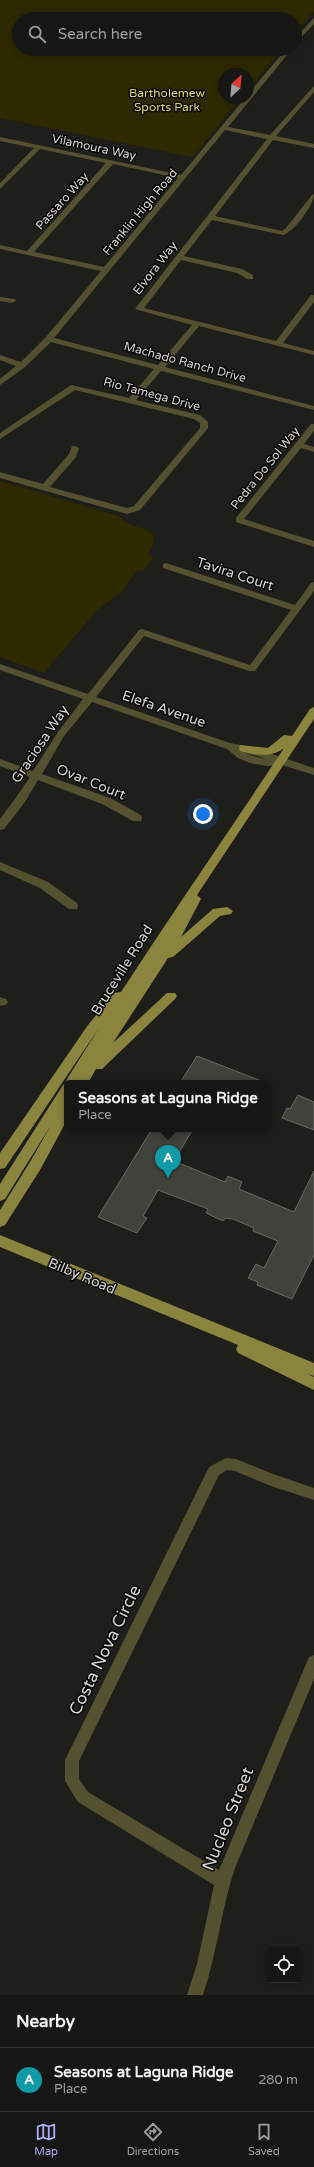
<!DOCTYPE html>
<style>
:root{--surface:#161614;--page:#1f1f1d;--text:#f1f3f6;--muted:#9e9fa0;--line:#353534;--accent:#aeaefb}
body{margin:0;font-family:"Varela Round",sans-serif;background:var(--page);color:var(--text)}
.controls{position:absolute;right:12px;bottom:12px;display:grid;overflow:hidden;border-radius:6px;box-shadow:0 2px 10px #0003}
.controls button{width:36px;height:36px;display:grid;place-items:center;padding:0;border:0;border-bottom:1px solid var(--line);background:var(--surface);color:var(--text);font:20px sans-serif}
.compass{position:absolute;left:218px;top:68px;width:36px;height:36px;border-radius:50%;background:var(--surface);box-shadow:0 2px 10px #0003;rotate:26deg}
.you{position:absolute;left:203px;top:814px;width:14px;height:14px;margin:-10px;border:3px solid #fff;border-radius:50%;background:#1a73e8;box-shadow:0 0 0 6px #1a73e833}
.badge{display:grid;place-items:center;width:26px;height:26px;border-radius:50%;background:var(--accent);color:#fff;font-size:13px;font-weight:700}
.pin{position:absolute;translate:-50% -33px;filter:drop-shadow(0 1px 2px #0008)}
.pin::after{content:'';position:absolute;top:21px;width:14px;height:12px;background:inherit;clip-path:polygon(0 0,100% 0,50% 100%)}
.popup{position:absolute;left:64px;top:1080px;width:208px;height:52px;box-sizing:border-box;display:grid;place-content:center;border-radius:6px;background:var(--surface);filter:drop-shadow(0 1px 3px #0005);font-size:13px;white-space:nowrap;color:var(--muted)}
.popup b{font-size:15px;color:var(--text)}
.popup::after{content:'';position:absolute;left:50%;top:100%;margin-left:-8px;border:8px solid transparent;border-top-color:var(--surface)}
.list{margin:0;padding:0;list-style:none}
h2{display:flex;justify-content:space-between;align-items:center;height:52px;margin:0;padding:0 16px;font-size:17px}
h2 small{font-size:13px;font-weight:400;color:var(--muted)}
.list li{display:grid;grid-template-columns:26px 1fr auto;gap:12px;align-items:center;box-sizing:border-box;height:64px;padding:0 16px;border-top:1px solid var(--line)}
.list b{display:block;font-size:15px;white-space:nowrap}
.list p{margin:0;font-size:13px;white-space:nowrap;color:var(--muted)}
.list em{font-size:13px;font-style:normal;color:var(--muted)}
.icon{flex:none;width:22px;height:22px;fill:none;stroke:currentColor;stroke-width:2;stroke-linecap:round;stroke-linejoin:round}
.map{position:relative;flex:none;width:314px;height:1995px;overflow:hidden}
.search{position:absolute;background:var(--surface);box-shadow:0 2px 10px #0003;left:12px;right:12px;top:12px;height:44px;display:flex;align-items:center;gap:10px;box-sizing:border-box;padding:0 14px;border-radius:22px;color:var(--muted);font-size:15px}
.sheet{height:116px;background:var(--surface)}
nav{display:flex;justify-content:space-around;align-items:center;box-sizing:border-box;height:56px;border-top:1px solid var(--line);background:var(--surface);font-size:11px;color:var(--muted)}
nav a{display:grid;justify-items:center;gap:2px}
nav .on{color:var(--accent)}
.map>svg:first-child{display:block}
</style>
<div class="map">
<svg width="314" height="1995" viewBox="0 0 314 1995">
<rect width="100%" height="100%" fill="#1e1e1a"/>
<path fill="#2e2900" d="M0 0H314V11L295 34V19H19V49H282L248 90V74H224V98H241L192 157 0 118Z
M0 481 122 517V520C132 527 144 527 153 534L154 540 149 554 153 559 144 570 137 571 121 592 96 611 44 673 0 657Z"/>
<path fill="#42423d" stroke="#6a6a65" d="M197 1056 264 1082V1083H180Z
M298 1095 314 1102V1130L282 1118 287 1108 290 1109Z
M152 1129H193L174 1161 225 1182 228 1176 242 1182 239 1189 294 1212 314 1171V1255L292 1299 257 1285 258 1282 248 1278 256 1264 264 1268 278 1241 253 1231 254 1228 233 1219 225 1218 223 1221 206 1213 208 1209 158 1190 143 1216 147 1218 137 1233 98 1217Z"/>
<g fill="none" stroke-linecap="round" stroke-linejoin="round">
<path fill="#545131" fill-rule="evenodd" d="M314 18V24L295 44V38Z
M286 49H292L228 127 270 135 314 86V92L276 136 314 144V148L273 140 215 216 282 231 286 228 312 195 314 194C314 205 294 232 283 235L212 220 184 256 242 269 253 275V279H247L237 273 181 260 144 308 276 341 311 295H314V302L283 343 314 351V355L199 326 165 367 314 406V410L161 371 136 400 200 415 208 422V428L140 510 127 514 0 478V472L43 484 69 454 72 446H75L79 448 76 457 50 487 127 508 134 506 200 428V423L194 419 75 390 0 439V433L71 385 129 398 154 369 51 342 25 367 0 385V379L16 366 0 360V355L21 362 46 337 101 271 0 249V245L27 251 106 163 40 149 0 189V183L34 148 0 141V137L181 175 245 98H248V94ZM225 130 267 139 135 309 192 325 158 365 54 338ZM113 164 178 178 104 267 34 252Z
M0 297 15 299 16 301 12 303 0 301Z
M311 424H314V431L304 444 314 447V452L301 448 244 519 314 541V547L236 522V518Z
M166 563 295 605 311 583 314 582V591L255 671H249L144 636 96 697 230 743 251 747 314 768V775L282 765 267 766 250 763 238 758 227 749 92 702 64 736 42 774 110 798 141 815 142 818 141 821H133L102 804 38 780 25 802 4 829 0 830V819L17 796 30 777 0 766V759L33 771 58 732 83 699 0 670V664L88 694 139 630 142 629 250 665 291 610 163 568V564ZM243 752 267 759 256 757Z
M0 862 48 882 77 903 78 906 77 909H69L40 888 0 870Z
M0 997 6 999 8 1002 6 1005 0 1006Z
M226 1458 236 1459 273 1474 314 1488V1500L271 1486 235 1471 227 1470 219 1475 79 1761V1779L88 1792 219 1870 309 1657 314 1655V1679L235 1868C221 1910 217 1954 203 1995H187L197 1964 214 1885 78 1802 65 1781V1760L209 1467Z"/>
<path fill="#8b843e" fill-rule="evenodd" d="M314 707V719L197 895 201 899 181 937 213 909 227 907 233 911 231 914 220 916 173 957 168 958 113 1043 167 993H175L177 996 175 999 102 1069H96L88 1083H67V1100L64 1104 67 1103V1120L40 1170 5 1225 0 1227V1210L30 1162 51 1125 5 1199 0 1201V1184L63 1085 66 1084 67 1079 99 1028 5 1168 0 1169V1153L88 1025 114 993 121 992C174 910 230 830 284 748 272 758 255 755 240 751L239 748 240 745 268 748 284 735 292 736 310 709Z
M0 1235 314 1363V1376L308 1374 314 1377V1390L238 1353 236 1349 238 1345 0 1247Z"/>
</g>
<g text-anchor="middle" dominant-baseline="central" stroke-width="3" stroke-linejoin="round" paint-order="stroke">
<g font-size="12" fill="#e5d965" stroke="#080806">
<text x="167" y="93">Bartholemew<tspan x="167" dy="14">Sports Park</tspan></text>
</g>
<g font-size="12" fill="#d6d5d3" stroke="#080806">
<text transform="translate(94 147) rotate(12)">Vilamoura Way</text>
<text transform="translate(62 201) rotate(-48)">Passaro Way</text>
<text transform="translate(140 212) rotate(-50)">Franklin High Road</text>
<text transform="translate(155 268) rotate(-52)">Elvora Way</text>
<text transform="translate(185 362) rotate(15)">Machado Ranch Drive</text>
<text transform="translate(152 394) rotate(15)">Rio Tamega Drive</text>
<text transform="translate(265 468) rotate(-51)">Pedra Do Sol Way</text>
</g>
<g font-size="14" fill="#d6d5d3" stroke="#080806">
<text transform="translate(235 574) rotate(18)">Tavira Court</text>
<text transform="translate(164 709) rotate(19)">Elefa Avenue</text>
<text transform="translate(40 744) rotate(-56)">Graciosa Way</text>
<text transform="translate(91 782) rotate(22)">Ovar Court</text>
<text transform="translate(122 970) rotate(-58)">Bruceville Road</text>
<text transform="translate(82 1276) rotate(23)">Bilby Road</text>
</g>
<g font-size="17" fill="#d6d5d3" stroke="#080806">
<text transform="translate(105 1650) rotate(-64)">Costa Nova Circle</text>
<text transform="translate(228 1819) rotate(-68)">Nucleo Street</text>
</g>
</g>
</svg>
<div class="controls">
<button><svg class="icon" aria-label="locate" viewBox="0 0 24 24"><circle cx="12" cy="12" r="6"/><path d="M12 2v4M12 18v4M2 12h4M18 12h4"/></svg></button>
</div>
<svg class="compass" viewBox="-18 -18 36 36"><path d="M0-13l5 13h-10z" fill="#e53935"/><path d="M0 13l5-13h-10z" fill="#9e9fa0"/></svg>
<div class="you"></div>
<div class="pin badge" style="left:168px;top:1178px;background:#0f9aa8">A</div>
<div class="popup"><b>Seasons at Laguna Ridge</b>Place</div>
<div class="search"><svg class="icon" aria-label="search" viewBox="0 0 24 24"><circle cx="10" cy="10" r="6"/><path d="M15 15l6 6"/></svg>Search here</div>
</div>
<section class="sheet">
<h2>Nearby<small></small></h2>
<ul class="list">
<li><span class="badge" style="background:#0f9aa8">A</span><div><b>Seasons at Laguna Ridge</b><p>Place</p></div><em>280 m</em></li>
</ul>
</section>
<nav>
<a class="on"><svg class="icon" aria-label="map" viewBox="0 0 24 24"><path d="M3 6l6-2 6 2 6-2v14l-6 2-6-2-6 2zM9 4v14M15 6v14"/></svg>Map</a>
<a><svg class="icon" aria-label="directions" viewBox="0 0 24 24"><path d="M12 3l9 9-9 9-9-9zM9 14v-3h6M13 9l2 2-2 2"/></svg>Directions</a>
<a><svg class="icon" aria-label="saved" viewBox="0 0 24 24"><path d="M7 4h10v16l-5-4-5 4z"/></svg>Saved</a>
</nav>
